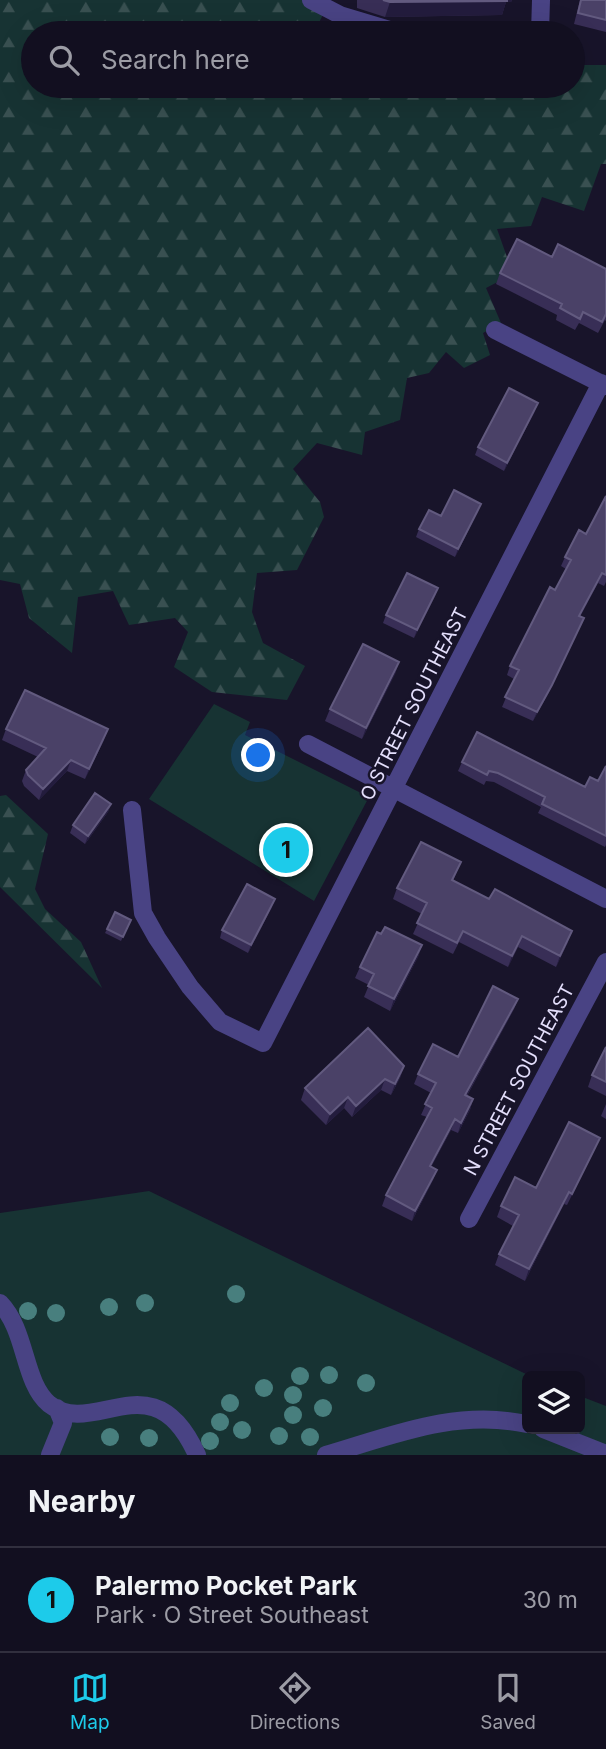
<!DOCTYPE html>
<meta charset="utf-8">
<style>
:root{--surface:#120f20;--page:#1f1d2d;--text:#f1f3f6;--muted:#9c9ca5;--line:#312f3e;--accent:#1dcbea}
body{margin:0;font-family:Inter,sans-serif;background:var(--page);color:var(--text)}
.controls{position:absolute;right:21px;bottom:21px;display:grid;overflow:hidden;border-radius:10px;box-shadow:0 7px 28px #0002}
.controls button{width:63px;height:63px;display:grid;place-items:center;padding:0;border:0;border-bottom:2px solid var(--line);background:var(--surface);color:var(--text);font:35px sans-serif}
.you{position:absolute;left:259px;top:756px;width:24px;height:24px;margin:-18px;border:5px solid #fff;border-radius:50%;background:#1a73e8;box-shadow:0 0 0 10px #1a73e833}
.badge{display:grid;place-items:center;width:46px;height:46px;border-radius:50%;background:var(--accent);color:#111;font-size:23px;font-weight:700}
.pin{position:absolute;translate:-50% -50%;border:4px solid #fff;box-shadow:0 2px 7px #0006}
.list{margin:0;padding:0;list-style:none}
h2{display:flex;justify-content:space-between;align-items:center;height:91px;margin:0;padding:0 28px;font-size:30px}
h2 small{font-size:23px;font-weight:400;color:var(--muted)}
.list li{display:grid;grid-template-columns:46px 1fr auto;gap:21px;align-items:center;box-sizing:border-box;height:105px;padding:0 28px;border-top:2px solid var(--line)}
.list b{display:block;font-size:26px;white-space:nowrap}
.list p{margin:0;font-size:23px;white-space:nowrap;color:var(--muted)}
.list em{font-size:23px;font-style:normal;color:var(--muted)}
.icon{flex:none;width:38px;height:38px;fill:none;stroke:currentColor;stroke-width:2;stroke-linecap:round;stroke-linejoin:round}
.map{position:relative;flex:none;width:606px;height:1455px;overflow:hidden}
.search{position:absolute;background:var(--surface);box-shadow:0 7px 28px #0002;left:21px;right:21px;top:21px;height:77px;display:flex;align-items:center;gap:18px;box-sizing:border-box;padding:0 24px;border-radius:38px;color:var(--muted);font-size:26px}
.sheet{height:196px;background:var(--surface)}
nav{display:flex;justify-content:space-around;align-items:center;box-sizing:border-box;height:98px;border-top:2px solid var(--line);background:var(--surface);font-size:19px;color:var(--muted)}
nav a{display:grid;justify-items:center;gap:4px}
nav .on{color:var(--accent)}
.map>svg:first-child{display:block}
</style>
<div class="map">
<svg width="606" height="1455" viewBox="0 0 606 1455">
<defs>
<pattern id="forest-firs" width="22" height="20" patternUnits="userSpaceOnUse" patternTransform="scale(1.75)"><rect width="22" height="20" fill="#173333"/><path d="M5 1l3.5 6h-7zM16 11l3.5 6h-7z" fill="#395051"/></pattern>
</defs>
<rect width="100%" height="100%" fill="#18142a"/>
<path fill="#173333" d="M214 704 250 722 245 735 369 797 314 901 149 799Z
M149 1191 530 1376H527V1429H580V1396L606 1406V1455H0V1213Z"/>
<path fill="url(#forest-firs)" d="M0 0H330L314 33H33V86H573V65H606V164H601L584 211 542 197 531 226 497 229 513 274 486 288 501 323 483 333 490 355 464 368 446 352 429 373 407 378 400 420 365 432 362 455 317 443 293 469 320 502 324 517 297 570 257 573 252 612 263 643 305 666 287 700 212 692 174 667 188 632 175 618 129 625 113 591 78 597 72 653 29 618 20 584 0 580Z
M6 795 48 834 35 889 45 909 81 942 102 988 0 887V796Z"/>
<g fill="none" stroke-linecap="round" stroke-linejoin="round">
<path stroke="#494384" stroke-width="18" d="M311 0 340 15 400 33
M540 33 541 0
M495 330 606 386
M308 744 606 899
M132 810 143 913 157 938 190 987 220 1022 263 1043 601 383
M469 1219 606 962
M0 1303C27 1331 23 1382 49 1404 94 1440 153 1357 197 1455
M543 1429 606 1454
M50 1455 63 1423 57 1408
M326 1455C394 1435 455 1409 527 1424"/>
</g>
<g fill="#487f7e">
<circle cx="236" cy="1294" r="9"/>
<circle cx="145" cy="1303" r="9"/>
<circle cx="109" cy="1307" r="9"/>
<circle cx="28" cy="1311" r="9"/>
<circle cx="56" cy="1313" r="9"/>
<circle cx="329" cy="1375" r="9"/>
<circle cx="300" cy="1376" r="9"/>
<circle cx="366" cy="1383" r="9"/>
<circle cx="264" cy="1388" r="9"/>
<circle cx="293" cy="1395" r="9"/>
<circle cx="230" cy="1403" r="9"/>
<circle cx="323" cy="1408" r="9"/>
<circle cx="293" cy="1415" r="9"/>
<circle cx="220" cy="1422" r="9"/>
<circle cx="242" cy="1430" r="9"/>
<circle cx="279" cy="1436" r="9"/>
<circle cx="110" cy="1437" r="9"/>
<circle cx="310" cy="1437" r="9"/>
<circle cx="149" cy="1438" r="9"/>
<circle cx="210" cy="1441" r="9"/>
</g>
<path fill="#382e56" d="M357 0H512L511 2H506L502 15 385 17 357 8Z
M580 0H606V32L574 24Z
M552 257 606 269V321L605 320 598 333 579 323 575 330 556 320 557 315 496 284 500 273Z
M535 411 504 471 475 455 478 447Z
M606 496V582L604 586 598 583 580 616 584 618 580 627 548 694 533 721 502 707 514 679 507 675 510 666 555 590 566 569 561 566 565 557 586 534Z
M481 504 478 512 455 557 416 537 419 529Z
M438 588 435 596 414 638 383 623 386 615Z
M399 662 395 674 362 739 325 721 330 709Z
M6 729 104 740 85 779 67 771 39 800 24 786 22 781 26 770 38 757 2 740Z
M462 762 585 787 598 781 606 766V845L605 847 538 813 541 807 494 782 486 781 484 785 458 771Z
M111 804 108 812 85 844 70 833 73 825Z
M461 862 453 881 568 942 556 967 518 947 508 967 459 942 453 954 413 934 422 914 393 899 397 888Z
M272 907 248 953 220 938 222 930Z
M131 920 121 941 105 933 107 929Z
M381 934 422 945 418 957 390 1011 364 997 369 985 355 978 360 967Z
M518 999 514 1009 467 1096 473 1099 470 1110 458 1133 451 1130 431 1167 437 1170 433 1180 412 1221 382 1206 386 1195 427 1117 421 1115 431 1093 414 1084 418 1074 458 1057Z
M606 1047V1096L588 1087 592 1075Z
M404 1066 400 1078 391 1095 381 1090 352 1117 344 1108 326 1125 301 1100 305 1088Z
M606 1104V1119L601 1116Z
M600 1138 595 1149 567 1205 564 1204 525 1281 495 1265 499 1254 513 1226 497 1217 501 1206 536 1188Z"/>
<path fill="#231c3d" d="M512 0 511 2H506L502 15 385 17 390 2Z
M538 403 535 411 504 471 507 463Z
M481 504 478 512 455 557 458 549Z
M602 573 598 583 576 625 579 616Z
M438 588 435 596 414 638 417 630Z
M584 618 548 694 533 721 537 712Z
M399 662 395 674 362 739 366 728Z
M108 729 104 740 85 779 89 769Z
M71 760 67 771 39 800 43 789Z
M111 804 108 812 85 844 88 836Z
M275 899 272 907 248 953 251 945Z
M572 931 568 942 556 967 560 956Z
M522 936 518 947 508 967 512 956Z
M422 945 418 957 390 1011 394 999Z
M518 999 514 1009 461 1106 465 1095Z
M404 1066 400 1078 391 1095 395 1084Z
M385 1079 381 1090 352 1117 356 1106Z
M348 1097 344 1108 326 1125 330 1114Z
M473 1099 470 1110 458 1133 461 1123Z
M455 1119 451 1130 426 1177 430 1166Z
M437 1170 433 1180 412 1221 415 1211Z
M569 1192 564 1204 525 1281 529 1269Z"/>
<path fill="#4a4167" stroke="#625a7f" stroke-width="2" d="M383 0H507V1L390 2Z
M581 0H606V20L578 13Z
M517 239 552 257 558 244 606 269V314L602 322 583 312 580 319 560 308 562 304 500 273Z
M509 388 538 403 507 463 478 447Z
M454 490 481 504 458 549 419 529 429 510 441 516Z
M606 496V575L602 573 579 616 584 618 552 685 537 712 505 697 519 670 510 666 550 587 555 590 571 560 565 557 579 530 586 534Z
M407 573 438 588 417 630 386 615Z
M363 644 399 662 366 728 330 709Z
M25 690 108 729 89 769 71 760 43 789 28 775 26 770 46 748 6 729Z
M477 732 585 787 590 777 598 781 606 766V836L542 804 545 797 498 773 489 771 487 775 462 762Z
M95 793 111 804 88 836 73 825Z
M421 842 461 862 452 880 489 899 495 889 572 931 560 956 522 936 512 956 463 931 457 943 417 923 427 903 397 888Z
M247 884 275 899 251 945 222 930Z
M115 912 131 920 123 937 107 929Z
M385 927 422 945 394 999 368 986 374 974 360 967 377 932 381 934Z
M493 986 518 999 465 1095 473 1099 461 1123 455 1119 430 1166 437 1170 415 1211 386 1195 432 1108 425 1104 436 1083 418 1074 433 1044 458 1057Z
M368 1028 404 1066 395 1084 385 1079 356 1106 348 1097 330 1114 305 1088Z
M606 1047V1082L592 1075Z
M569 1122 600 1138 572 1194 569 1192 529 1269 499 1254 519 1215 501 1206 515 1177 536 1188Z"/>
<g text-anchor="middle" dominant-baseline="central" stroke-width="5" stroke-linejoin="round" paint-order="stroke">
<g font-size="19" fill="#e4dffc" stroke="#18142a">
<text transform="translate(414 704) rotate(-63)">O STREET SOUTHEAST</text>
<text transform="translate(519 1080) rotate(-62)">N STREET SOUTHEAST</text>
</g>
</g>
</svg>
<div class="controls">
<button><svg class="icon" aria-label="layers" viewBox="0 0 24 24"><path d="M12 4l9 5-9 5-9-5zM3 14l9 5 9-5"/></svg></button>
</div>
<div class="you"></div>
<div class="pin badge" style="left:286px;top:850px">1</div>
<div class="search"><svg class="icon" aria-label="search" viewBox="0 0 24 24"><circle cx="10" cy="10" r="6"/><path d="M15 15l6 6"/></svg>Search here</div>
</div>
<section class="sheet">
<h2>Nearby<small></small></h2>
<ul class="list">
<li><span class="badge">1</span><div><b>Palermo Pocket Park</b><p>Park · O Street Southeast</p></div><em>30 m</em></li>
</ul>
</section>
<nav>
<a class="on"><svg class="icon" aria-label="map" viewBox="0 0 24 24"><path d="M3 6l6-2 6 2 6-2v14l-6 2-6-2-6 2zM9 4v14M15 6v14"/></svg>Map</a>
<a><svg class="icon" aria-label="directions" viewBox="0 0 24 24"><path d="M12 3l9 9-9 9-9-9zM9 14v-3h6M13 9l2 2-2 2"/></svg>Directions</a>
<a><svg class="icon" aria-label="saved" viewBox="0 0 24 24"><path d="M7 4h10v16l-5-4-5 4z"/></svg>Saved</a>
</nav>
